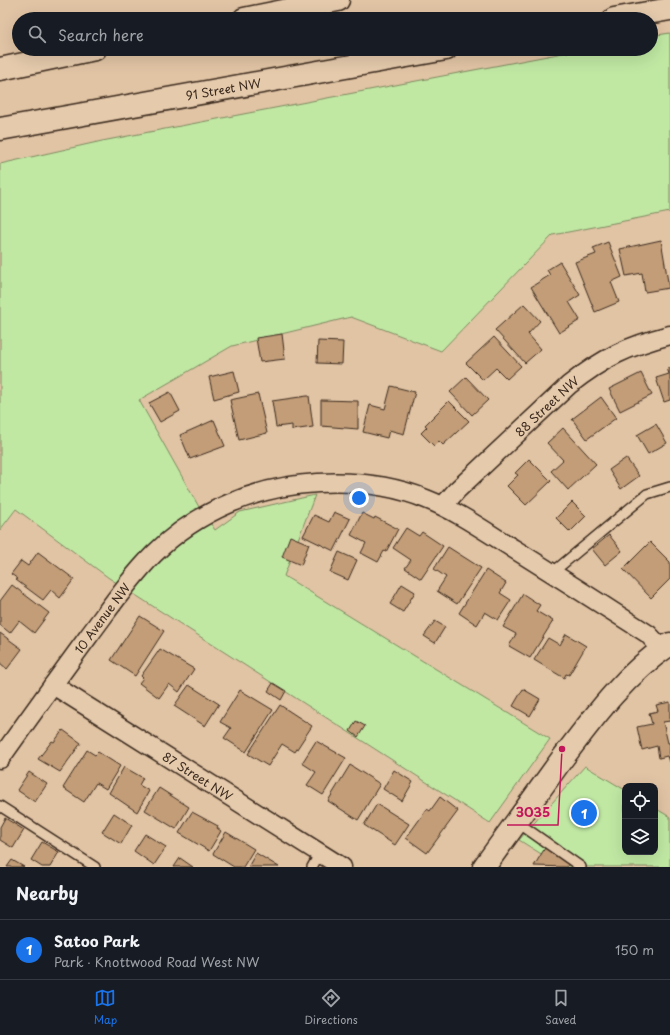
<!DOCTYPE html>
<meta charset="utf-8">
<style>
:root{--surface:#171b24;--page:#242831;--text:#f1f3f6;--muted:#9ea1a6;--line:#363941;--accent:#1a73e8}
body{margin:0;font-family:"Playpen Sans",sans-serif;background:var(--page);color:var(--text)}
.controls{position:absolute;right:12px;bottom:12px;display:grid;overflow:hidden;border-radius:8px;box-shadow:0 4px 16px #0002}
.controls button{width:36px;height:36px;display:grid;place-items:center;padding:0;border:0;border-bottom:1px solid var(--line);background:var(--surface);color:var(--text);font:20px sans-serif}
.you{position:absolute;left:359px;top:498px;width:14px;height:14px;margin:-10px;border:3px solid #fff;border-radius:50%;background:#1a73e8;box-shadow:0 0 0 6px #1a73e833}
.badge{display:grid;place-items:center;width:26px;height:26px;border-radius:50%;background:var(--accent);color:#fff;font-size:13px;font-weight:700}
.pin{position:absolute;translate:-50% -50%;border:2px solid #fff;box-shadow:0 1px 4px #0006}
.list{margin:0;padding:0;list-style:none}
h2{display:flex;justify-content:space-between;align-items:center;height:52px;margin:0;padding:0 16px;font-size:17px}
h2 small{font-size:13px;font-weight:400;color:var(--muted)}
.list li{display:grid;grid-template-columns:26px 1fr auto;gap:12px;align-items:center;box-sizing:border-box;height:60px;padding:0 16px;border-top:1px solid var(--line)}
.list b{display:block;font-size:15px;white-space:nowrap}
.list p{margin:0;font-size:13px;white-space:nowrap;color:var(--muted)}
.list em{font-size:13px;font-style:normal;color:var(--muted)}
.icon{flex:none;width:22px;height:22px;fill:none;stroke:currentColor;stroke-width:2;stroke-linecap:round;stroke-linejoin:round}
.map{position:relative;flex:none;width:670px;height:867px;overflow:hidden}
.search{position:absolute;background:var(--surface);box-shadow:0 4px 16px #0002;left:12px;right:12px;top:12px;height:44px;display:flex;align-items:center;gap:10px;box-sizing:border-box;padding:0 14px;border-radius:22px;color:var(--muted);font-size:15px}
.sheet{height:112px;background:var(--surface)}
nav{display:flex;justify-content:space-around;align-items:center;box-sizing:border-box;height:56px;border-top:1px solid var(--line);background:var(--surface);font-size:11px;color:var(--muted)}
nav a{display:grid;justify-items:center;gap:2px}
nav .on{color:var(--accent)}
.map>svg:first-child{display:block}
</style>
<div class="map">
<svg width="670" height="867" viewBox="0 0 670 867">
<rect width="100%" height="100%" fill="#e1c4a4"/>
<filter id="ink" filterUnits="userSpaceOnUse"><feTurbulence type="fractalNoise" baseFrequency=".025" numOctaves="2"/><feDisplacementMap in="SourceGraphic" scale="8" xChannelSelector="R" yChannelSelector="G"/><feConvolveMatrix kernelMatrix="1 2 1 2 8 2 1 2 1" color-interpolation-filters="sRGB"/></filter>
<g filter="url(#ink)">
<path fill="#c0e8a3" stroke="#7e8960" d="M670 33V212L553 235 441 351 351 317 232 346 139 400 199 507 215 530 240 512 315 495 284 576 550 739 490 823 109 578 16 509 0 530V164L102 141 584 49H651V36Z
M585 766 625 790V852H655V808L670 817V867H562L519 840Z"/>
<path fill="#c29d78" stroke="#3b2a1e" d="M661 240 669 288 645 292 642 273 626 276 620 249Z
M608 242 622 277 611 282 619 302 595 312 575 262 596 254 593 248Z
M560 262 580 295 569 302 580 320 559 333 531 287 550 275 547 270Z
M524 304 540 321 528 334 541 349 525 363 495 330Z
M282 334 285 359 260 362 256 338Z
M494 337 521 366 507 379 496 368 483 380 466 363Z
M318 341 343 342 342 364 317 363Z
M667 368H670V400L664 402 656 378 669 374Z
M234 371 239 392 214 399 209 377Z
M641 373 652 395 620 411 609 389Z
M466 377 488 400 472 415 450 392Z
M391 386 415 392 404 434 389 430 387 438 363 432 370 405 385 409Z
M170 392 180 411 160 422 149 403Z
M258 394 267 433 239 440 230 400Z
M307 396H309L313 427 292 430V425L276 427 272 401Z
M601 397 616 418 587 439 572 419Z
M321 400 358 401V429L321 426Z
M449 401 469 421 443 445 439 441 434 446 421 433 427 427 425 425Z
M214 420 225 446 190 459 180 435Z
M656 424 667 443 648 454 637 435Z
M563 428 596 464 568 490 551 471 563 460 547 443Z
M626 458 639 476 621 489 609 470Z
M529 459 551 481 526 505 507 486 518 475 515 473Z
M572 502 586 516 570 532 556 518Z
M334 512 350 519 334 551 303 536 314 515 329 522Z
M362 513 374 519 375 517 398 529 386 552 384 551 378 562 361 553 366 543 351 535Z
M406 528 419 536 422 532 443 546 421 579 405 568 411 560 393 548Z
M609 535 622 551 605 565 592 549Z
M290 536 309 544 301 565 282 557Z
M650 542 670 562V579L651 598 623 569Z
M448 547 481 568 457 604 437 591 446 577 434 569Z
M38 552 74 579 60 598 51 590 43 600 16 580 18 579 11 574 21 561 28 566Z
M339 552 357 560 348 580 330 572Z
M486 570 506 583 500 593 511 600 498 620 485 612 477 625 459 613Z
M402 584 415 592 403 612 390 604Z
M12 585 49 613 34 633 19 621 10 633 0 625V601Z
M523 594 540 605 536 611 553 621 530 658 509 646 516 634 503 627Z
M140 616 164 631 135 676 111 660Z
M435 621 445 627 435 643 424 636Z
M0 633 22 649 7 669 0 663Z
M566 634 586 646 569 675 566 674 564 678 534 660 548 638 560 645Z
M160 649 194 669 179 692 169 684 159 698 139 683 143 678 141 676Z
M273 683 286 691 281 700 268 691Z
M189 685 219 704 205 726 174 706Z
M523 689 540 699 530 716 513 706Z
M240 690 273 710 246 752 224 738 231 728 220 722Z
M670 702V721L663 722 668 743H670L669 762 667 756 659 758 657 746 642 750 637 727 652 724 649 713 658 711 656 705Z
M280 705 312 726 295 752 282 744 268 766 248 754Z
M356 721 365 726 358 737 350 731Z
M63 730 81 743 60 772 38 759 52 741 54 742Z
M316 741 346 758 323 795 307 785 316 772 302 763Z
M87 750 95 755 98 752 120 766 106 789 96 783 84 802 63 788Z
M350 765 380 784 358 820 328 801Z
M124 767 143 778 139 785 149 791 137 812 109 793Z
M394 770 413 782 402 801 383 789Z
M29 772 47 784 35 802 17 790Z
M159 788 189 807 176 829 145 810Z
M440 797 458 811 427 853 406 838 427 809 430 811Z
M377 804 409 824 395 845 364 825Z
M192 812 218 826 217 828 221 831 209 851 179 833Z
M114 813 132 825 121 844 102 832Z
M5 818 24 830 13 848 0 840V827Z
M226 832 254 849 243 867H234L213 854Z
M145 834 166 847 154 865 134 851Z
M42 842 59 852 50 867H42L31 860Z
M545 848 569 864 567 867 534 866Z
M256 853 279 867H248Z
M180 858 193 867H174Z
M12 860 24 867H7Z"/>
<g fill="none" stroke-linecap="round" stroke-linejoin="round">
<g stroke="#3b2a1e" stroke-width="12">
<path id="service" d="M552 573 647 494 670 487
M0 806 95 867
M517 822 581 867
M312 867 320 853"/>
</g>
<g stroke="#3b2a1e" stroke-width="21">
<g id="minor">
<path id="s1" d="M443 506 457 490 569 385C603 358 628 346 670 335"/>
<path id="s2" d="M53 685 342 867"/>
<path id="s3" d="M0 759C29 718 58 678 88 637 109 609 129 579 154 554 197 511 257 486 318 483 354 481 392 485 426 499 457 511 485 531 514 549 559 577 604 606 648 634L662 649"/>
</g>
</g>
<g stroke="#3b2a1e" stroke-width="25">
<path id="tertiary" d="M484 867C510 831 536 795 562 759 593 718 626 673 670 644"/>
</g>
<g stroke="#3b2a1e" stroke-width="25">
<g id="secondary">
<path d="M244 19 338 0"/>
<path d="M614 19 670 9"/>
<path d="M0 69 95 49"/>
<path id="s4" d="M0 129 446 49"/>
</g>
</g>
<use href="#service" stroke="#e5caac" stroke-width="9"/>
<use href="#minor" stroke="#e5caac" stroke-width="18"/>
<use href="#tertiary" stroke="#e5caac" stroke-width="22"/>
<use href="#secondary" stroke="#e5caac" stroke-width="22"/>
</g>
</g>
<g text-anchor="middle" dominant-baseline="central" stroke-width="3.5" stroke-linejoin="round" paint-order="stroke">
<g font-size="12" fill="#3b2a1e" stroke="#e5caac">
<text stroke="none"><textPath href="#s4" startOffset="227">91 Street NW</textPath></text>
<text stroke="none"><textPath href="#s1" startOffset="144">88 Street NW</textPath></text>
<text stroke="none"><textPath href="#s3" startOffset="174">10 Avenue NW</textPath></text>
<text stroke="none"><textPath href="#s2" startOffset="171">87 Street NW</textPath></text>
</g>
</g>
<path fill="none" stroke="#c2185b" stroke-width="1.5" d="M562 749L558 825H507"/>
<circle fill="#c2185b" stroke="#e5caac" stroke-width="1.5" cx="562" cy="749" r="4"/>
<g font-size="13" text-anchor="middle" font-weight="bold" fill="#c2185b" stroke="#e5caac" stroke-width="3.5" stroke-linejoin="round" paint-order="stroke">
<text x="533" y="817">3035</text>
</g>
</svg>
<div class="controls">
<button><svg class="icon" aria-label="locate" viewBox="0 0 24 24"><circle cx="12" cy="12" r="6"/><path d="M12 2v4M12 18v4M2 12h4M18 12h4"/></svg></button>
<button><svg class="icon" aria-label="layers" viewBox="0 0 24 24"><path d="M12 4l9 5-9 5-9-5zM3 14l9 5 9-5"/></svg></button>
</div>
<div class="you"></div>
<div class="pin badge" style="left:584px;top:813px">1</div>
<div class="search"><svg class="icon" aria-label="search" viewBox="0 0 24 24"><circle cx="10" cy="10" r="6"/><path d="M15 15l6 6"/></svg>Search here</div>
</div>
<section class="sheet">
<h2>Nearby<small></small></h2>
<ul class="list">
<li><span class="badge">1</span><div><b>Satoo Park</b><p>Park · Knottwood Road West NW</p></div><em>150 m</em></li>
</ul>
</section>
<nav>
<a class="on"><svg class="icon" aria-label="map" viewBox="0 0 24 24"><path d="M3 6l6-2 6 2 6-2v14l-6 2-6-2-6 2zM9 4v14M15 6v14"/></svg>Map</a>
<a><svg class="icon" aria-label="directions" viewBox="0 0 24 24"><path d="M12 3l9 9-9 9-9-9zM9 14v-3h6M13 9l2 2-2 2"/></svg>Directions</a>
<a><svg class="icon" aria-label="saved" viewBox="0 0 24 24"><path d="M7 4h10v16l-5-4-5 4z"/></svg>Saved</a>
</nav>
